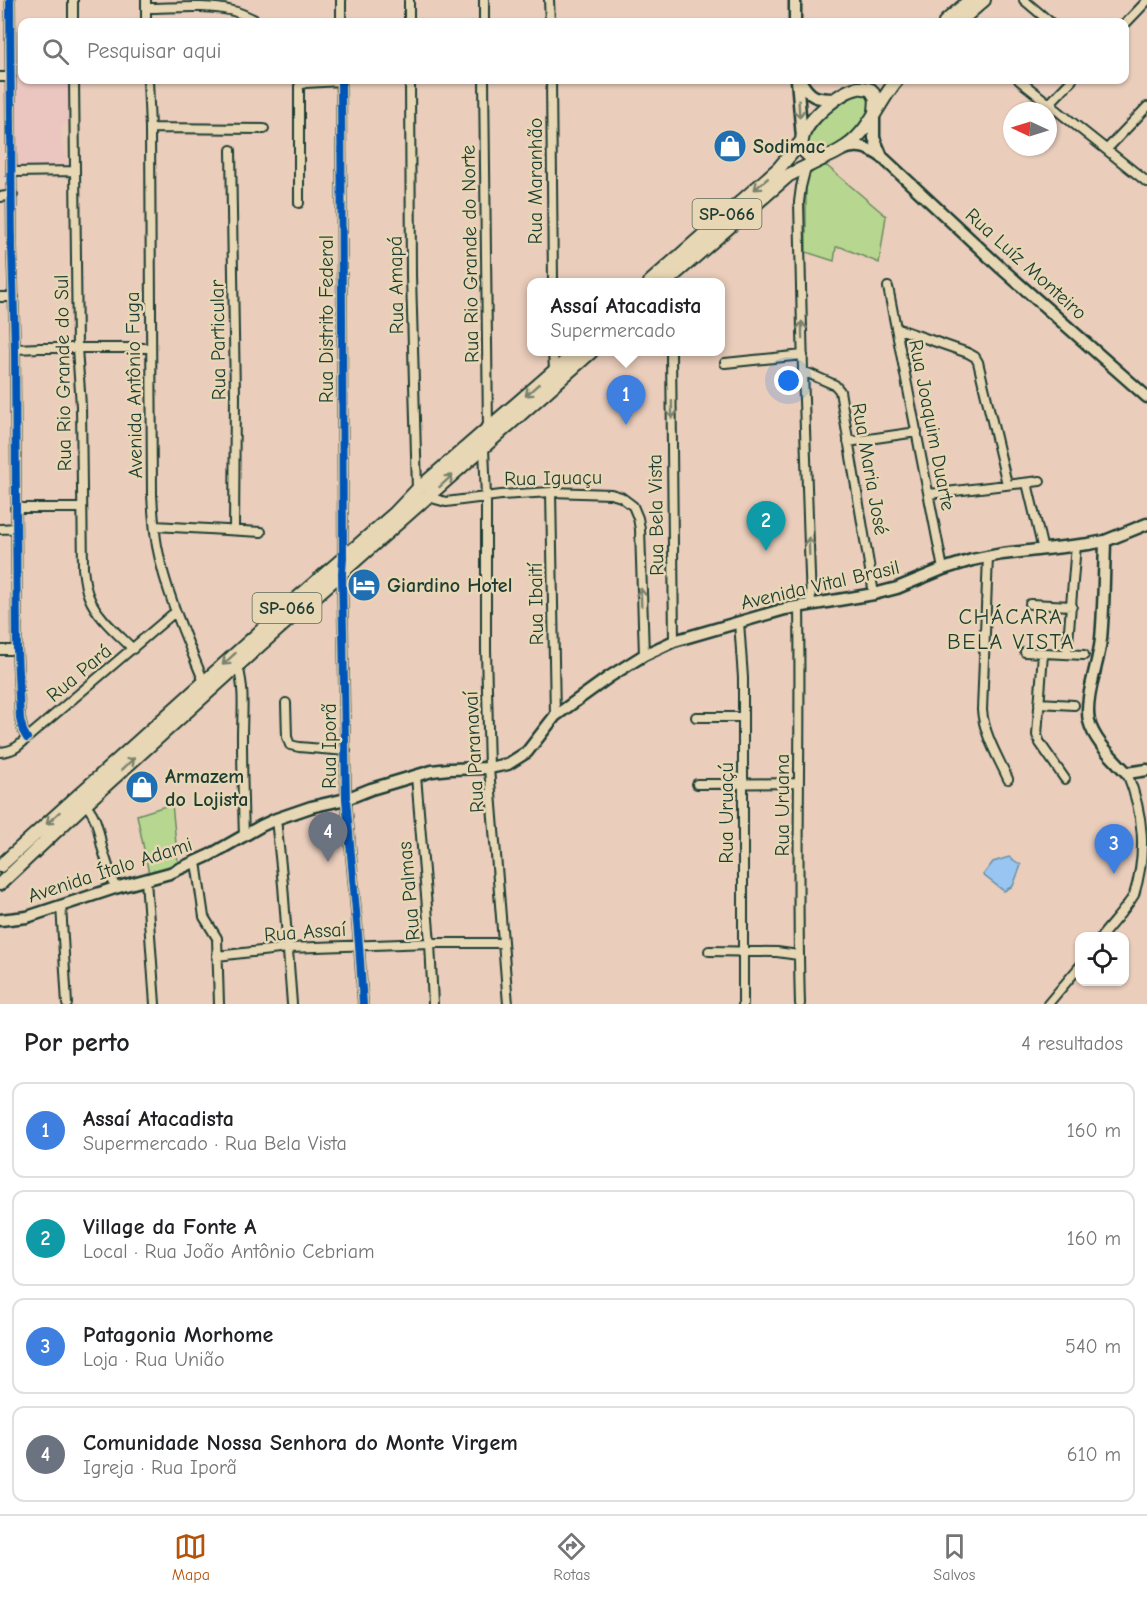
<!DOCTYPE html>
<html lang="pt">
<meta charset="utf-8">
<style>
:root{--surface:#fff;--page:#f2f2f2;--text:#202124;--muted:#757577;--line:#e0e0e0;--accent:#b45309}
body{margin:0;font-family:"Comic Neue",sans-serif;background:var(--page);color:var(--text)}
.controls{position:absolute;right:18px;bottom:18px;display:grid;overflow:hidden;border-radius:12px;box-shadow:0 2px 4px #0004}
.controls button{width:54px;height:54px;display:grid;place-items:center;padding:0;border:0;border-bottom:2px solid var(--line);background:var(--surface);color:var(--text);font:30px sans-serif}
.compass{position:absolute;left:1003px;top:102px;width:54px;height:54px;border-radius:50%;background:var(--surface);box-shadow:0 2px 4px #0004;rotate:274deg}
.you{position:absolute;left:789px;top:381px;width:21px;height:21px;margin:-15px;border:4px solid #fff;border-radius:50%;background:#1a73e8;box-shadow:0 0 0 9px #1a73e833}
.badge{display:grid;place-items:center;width:39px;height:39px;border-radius:50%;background:var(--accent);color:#fff;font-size:20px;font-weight:700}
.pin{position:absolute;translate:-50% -50px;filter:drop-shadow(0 2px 3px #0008)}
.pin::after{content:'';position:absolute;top:32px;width:21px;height:18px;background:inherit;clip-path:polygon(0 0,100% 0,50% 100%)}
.popup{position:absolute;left:527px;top:278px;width:198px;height:78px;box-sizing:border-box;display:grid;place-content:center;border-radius:12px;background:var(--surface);filter:drop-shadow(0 2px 4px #0005);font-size:20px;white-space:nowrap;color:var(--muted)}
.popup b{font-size:22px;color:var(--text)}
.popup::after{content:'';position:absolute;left:50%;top:100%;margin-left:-12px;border:12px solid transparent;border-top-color:var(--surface)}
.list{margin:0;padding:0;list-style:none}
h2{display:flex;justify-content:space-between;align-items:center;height:78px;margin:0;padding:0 24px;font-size:26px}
h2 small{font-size:20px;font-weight:400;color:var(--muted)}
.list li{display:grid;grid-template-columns:39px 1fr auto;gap:18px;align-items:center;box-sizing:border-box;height:96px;margin:0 12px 12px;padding:0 12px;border:2px solid var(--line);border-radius:12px}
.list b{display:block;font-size:22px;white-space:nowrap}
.list p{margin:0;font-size:20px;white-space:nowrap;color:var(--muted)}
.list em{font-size:20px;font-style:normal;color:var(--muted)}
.icon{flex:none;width:33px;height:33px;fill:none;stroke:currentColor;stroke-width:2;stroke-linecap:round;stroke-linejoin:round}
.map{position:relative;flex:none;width:1147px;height:1004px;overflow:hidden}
.search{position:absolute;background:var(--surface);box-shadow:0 2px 4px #0004;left:18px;right:18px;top:18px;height:66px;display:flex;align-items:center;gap:15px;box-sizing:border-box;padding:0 21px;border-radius:12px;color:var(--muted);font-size:22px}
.sheet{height:510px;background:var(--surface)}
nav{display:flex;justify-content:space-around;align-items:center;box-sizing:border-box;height:84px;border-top:2px solid var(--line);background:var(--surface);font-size:16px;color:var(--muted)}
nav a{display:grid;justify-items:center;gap:3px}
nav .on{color:var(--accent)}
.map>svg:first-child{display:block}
</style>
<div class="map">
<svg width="1147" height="1004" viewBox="0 0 1147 1004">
<rect width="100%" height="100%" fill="#eacdbb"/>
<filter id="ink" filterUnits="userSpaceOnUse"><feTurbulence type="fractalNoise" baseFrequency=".0167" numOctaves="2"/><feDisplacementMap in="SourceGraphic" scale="12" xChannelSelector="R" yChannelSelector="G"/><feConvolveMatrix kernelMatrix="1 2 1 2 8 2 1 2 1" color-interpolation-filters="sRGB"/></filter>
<g filter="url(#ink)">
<path fill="#ebc6c0" d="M15 52H22V80H68L69 120 61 130V142L69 167 18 168Z"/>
<path fill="#b7d790" stroke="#6b8a62" stroke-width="1.5" d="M858 93C879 95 865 122 856 131 848 139 831 152 820 153 817 154 814 153 810 153 810 150 808 146 808 143 809 125 843 99 858 93Z
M827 166 886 216 879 263 841 247H836L834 261 806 252V178L818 167Z
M172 804 178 863 149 874 137 815Z"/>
<path fill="#98c5f2" stroke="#688fa6" stroke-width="1.5" d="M1009 857 1021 865 1013 886 1004 891 983 875 993 862Z"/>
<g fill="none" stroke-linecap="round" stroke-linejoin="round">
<g stroke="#1f3d34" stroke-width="12">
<path id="street" d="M10 0 12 247 15 349 17 650 20 719 23 731 27 738
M73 0V22
M146 0V22
M409 0V22
M484 0V22
M549 0 550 22
M1024 0 1050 22
M146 8C173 8 206 4 233 11 242 13 251 18 259 22
M341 22V0
M1124 25 1147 1
M0 77H11
M74 80 77 348 81 406 83 568C84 578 85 588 89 597 97 617 118 634 133 649
M148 80 150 128 152 495C153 512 154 529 157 546 166 593 186 638 204 682
M341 80 343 558
M410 80 411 276 417 490
M484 80 488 429
M551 80 553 282
M1019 80 1147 182
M1049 104 1072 80
M150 128 264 129
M1107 149 1147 107
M231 150 235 396 234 530
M806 167 801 187 799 202 803 371 811 604
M13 172 75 171
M0 197 13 195
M299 203V86L305 83 341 81
M888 287 943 569
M0 297H14
M896 328 968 353 975 357 978 362 1007 484
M15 349 40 348H151
M553 352 554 370
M671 352 674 641
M725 363 803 355
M803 371 835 385 840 391 874 594
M848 442 917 432
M484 448 486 497V650L489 768 508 1004
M1027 483 1043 550
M551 492 555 716
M929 494 1040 481
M428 497 446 502 501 495 551 492 611 494 621 497 633 506 638 518 640 529 644 655
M15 508H82
M155 526 261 532
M0 529 16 528
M988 556 982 710C984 735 998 757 1008 779
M342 570 346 799 359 945 363 1004
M1030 604 1072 606
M799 606C801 739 796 872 800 1004
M739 622 743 678V1004
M0 650H17
M1025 652 1084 655
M1043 653 1037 735 1040 743 1065 779
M1067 654 1076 545
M238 667C245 690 242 713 242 737 242 770 243 804 244 837
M286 703 287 737 290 745 299 747 346 751
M1039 703 1074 705
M696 717H742
M0 752C13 751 18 747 27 738L175 612
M416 776 430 943 433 1004
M697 784 799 783
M82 801C97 814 98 829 102 847 106 861 111 874 115 888
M276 819 283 885 292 1004
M196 862 204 917 217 938 219 1004
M146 880 155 1004
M61 905 67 1004
M1102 936C1112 923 1125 910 1134 895 1147 853 1144 815 1127 773
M709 951 777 952 798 955
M217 956 288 948 430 943H503
M1048 1004 1080 966"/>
</g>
<g stroke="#1f3d34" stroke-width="15">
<path id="secondary" d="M795 0V22
M797 80 802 137
M800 80C810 98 816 99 836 99
M874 116V138L882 157
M844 149C860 144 869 148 882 157L1001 268 1147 397
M1105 541C1104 573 1104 606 1101 639 1099 663 1084 698 1089 721 1094 741 1113 758 1127 773L1147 770
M0 920 27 917 115 888 170 873 210 855 261 826 276 819 311 807 346 799 371 789 432 771 449 769 489 768 508 764 527 752 555 716 609 677 644 655 674 641 785 609 874 594 897 588 943 569 972 560 1002 554 1089 544 1105 541 1147 524"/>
</g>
<g stroke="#1f3d34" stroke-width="16">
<path id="primary" d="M945 22 970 0
M959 22 984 0
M875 113 876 98 871 90C866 88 862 87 858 88 840 91 804 122 802 140 801 145 803 150 806 153 817 166 836 153 847 146 871 129 879 101 897 80
M650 282 779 168 801 142
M666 282 789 175 822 159
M0 866 293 602 395 513 417 490 576 352
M0 884 85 804 259 646 591 352"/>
</g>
<use href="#street" stroke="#e8d7b4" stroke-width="8"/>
<use href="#secondary" stroke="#e8d7b4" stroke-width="10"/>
<use href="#primary" stroke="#e8d7b4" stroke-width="12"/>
<g stroke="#e8d7b4" stroke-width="11">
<path id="cycleway" d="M10 0 12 247 15 349 17 650 20 719 23 731 27 738
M341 80 343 558 342 573 346 799 359 945 363 1004"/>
</g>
<use href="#cycleway" stroke="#0057b8" stroke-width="8"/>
</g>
<defs><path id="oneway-shaft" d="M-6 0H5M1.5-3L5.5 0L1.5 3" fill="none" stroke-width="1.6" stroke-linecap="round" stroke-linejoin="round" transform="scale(1.5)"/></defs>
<g stroke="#79826e">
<use href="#oneway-shaft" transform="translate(799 109) rotate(87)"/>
<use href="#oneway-shaft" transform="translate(761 184) rotate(140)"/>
<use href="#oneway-shaft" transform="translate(802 330) rotate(-91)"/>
<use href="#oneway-shaft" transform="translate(532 390) rotate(138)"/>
<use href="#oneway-shaft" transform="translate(672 410) rotate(89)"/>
<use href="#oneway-shaft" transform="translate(446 481) rotate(-42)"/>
<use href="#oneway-shaft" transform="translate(809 546) rotate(-92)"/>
<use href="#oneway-shaft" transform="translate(641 597) rotate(-92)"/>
<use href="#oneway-shaft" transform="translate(229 659) rotate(138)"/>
<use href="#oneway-shaft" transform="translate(128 764) rotate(-43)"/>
<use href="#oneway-shaft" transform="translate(53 818) rotate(138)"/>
</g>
</g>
<defs>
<g id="shop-disc" transform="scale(1.725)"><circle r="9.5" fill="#1f6fb2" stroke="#e8d7b4"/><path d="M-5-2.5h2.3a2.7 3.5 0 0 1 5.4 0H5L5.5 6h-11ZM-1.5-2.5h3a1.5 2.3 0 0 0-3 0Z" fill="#fff"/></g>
<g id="hotel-disc" transform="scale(1.725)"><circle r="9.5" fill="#1f6fb2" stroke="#e8d7b4"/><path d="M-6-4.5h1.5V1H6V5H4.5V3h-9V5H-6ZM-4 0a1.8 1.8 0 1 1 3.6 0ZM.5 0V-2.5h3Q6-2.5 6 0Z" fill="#fff"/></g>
</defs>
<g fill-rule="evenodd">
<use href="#shop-disc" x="730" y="146"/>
<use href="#hotel-disc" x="364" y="585"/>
<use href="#shop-disc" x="142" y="787"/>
</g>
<g text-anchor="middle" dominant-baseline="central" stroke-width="5" stroke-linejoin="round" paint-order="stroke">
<g fill="#e8d7b4" stroke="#5b6b5a" stroke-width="1.5">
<rect x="692.5" y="199" width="69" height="30" rx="4.5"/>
<rect x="252.5" y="593" width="69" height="30" rx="4.5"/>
</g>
<g font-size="18" font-weight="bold" fill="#1f3d34">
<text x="727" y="214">SP-066</text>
<text x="287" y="608">SP-066</text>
</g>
<g font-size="20" font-weight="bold" fill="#1f3d34" stroke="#e8d7b4" text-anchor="start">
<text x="753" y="146">Sodimac</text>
<text x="387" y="585">Giardino Hotel</text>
<text x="165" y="776">Armazem<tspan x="165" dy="23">do Lojista</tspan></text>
</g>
<g font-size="20" fill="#1f3d34" stroke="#e8d7b4">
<text transform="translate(535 181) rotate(-90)">Rua Maranhão</text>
<text transform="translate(470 254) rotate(-91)">Rua Rio Grande do Norte</text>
<text transform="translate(1026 264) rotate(42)">Rua Luíz Monteiro</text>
<text transform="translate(396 285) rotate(-91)">Rua Amapá</text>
<text transform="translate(326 319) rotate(-90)">Rua Distrito Federal</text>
<text transform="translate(218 340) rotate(-91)">Rua Particular</text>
<text transform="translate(63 373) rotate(-91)">Rua Rio Grande do Sul</text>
<text transform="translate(134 385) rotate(-91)">Avenida Antônio Fuga</text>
<text transform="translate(932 425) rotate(79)">Rua Joaquim Duarte</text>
<text transform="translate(870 469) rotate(80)">Rua Maria José</text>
<text transform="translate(553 478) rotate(-1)">Rua Iguaçu</text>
<text transform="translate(656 515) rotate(-91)">Rua Bela Vista</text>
<text transform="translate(820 585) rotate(-13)">Avenida Vital Brasil</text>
<text transform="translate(536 604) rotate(-91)">Rua Ibaití</text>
<text transform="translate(79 673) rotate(-40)">Rua Pará</text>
<text transform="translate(329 746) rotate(-90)">Rua Iporã</text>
<text transform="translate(474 752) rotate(-93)">Rua Paranavaí</text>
<text transform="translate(782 805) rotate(-90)">Rua Uruana</text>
<text transform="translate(726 813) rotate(-90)">Rua Uruaçú</text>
<text transform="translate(110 870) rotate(-18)">Avenida Ítalo Adami</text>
<text transform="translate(409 891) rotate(-95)">Rua Palmas</text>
<text transform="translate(305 932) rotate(-4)">Rua Assaí</text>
</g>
<g font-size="22" letter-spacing="1.5" fill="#1f3d34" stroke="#e8d7b4">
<text x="1011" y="617">CHÁCARA<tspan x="1011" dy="25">BELA VISTA</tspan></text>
</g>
</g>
</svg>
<div class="controls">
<button><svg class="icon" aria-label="locate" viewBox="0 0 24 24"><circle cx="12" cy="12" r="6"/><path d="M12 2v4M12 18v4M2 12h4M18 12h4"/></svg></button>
</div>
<svg class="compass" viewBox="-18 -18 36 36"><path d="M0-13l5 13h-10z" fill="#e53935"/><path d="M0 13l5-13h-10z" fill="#757577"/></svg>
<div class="you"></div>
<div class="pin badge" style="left:626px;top:425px;background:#3f7fe0">1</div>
<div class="popup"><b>Assaí Atacadista</b>Supermercado</div>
<div class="pin badge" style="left:766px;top:551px;background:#0f9aa8">2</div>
<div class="pin badge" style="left:1114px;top:874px;background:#3f7fe0">3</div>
<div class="pin badge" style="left:328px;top:862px;background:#6b7280">4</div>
<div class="search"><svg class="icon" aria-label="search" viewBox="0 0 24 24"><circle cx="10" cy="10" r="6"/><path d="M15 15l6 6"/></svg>Pesquisar aqui</div>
</div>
<section class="sheet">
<h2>Por perto<small>4 resultados</small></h2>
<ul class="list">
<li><span class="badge" style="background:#3f7fe0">1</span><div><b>Assaí Atacadista</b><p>Supermercado · Rua Bela Vista</p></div><em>160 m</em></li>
<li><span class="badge" style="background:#0f9aa8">2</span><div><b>Village da Fonte A</b><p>Local · Rua João Antônio Cebriam</p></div><em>160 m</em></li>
<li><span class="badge" style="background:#3f7fe0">3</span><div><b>Patagonia Morhome</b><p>Loja · Rua União</p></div><em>540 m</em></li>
<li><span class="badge" style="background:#6b7280">4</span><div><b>Comunidade Nossa Senhora do Monte Virgem</b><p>Igreja · Rua Iporã</p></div><em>610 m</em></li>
</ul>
</section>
<nav>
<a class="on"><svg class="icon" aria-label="map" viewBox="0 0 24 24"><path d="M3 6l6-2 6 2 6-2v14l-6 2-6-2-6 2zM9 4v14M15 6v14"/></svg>Mapa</a>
<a><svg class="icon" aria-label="directions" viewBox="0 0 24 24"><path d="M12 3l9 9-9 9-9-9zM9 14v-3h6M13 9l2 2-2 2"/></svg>Rotas</a>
<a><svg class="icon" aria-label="saved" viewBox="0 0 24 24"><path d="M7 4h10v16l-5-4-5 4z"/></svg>Salvos</a>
</nav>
